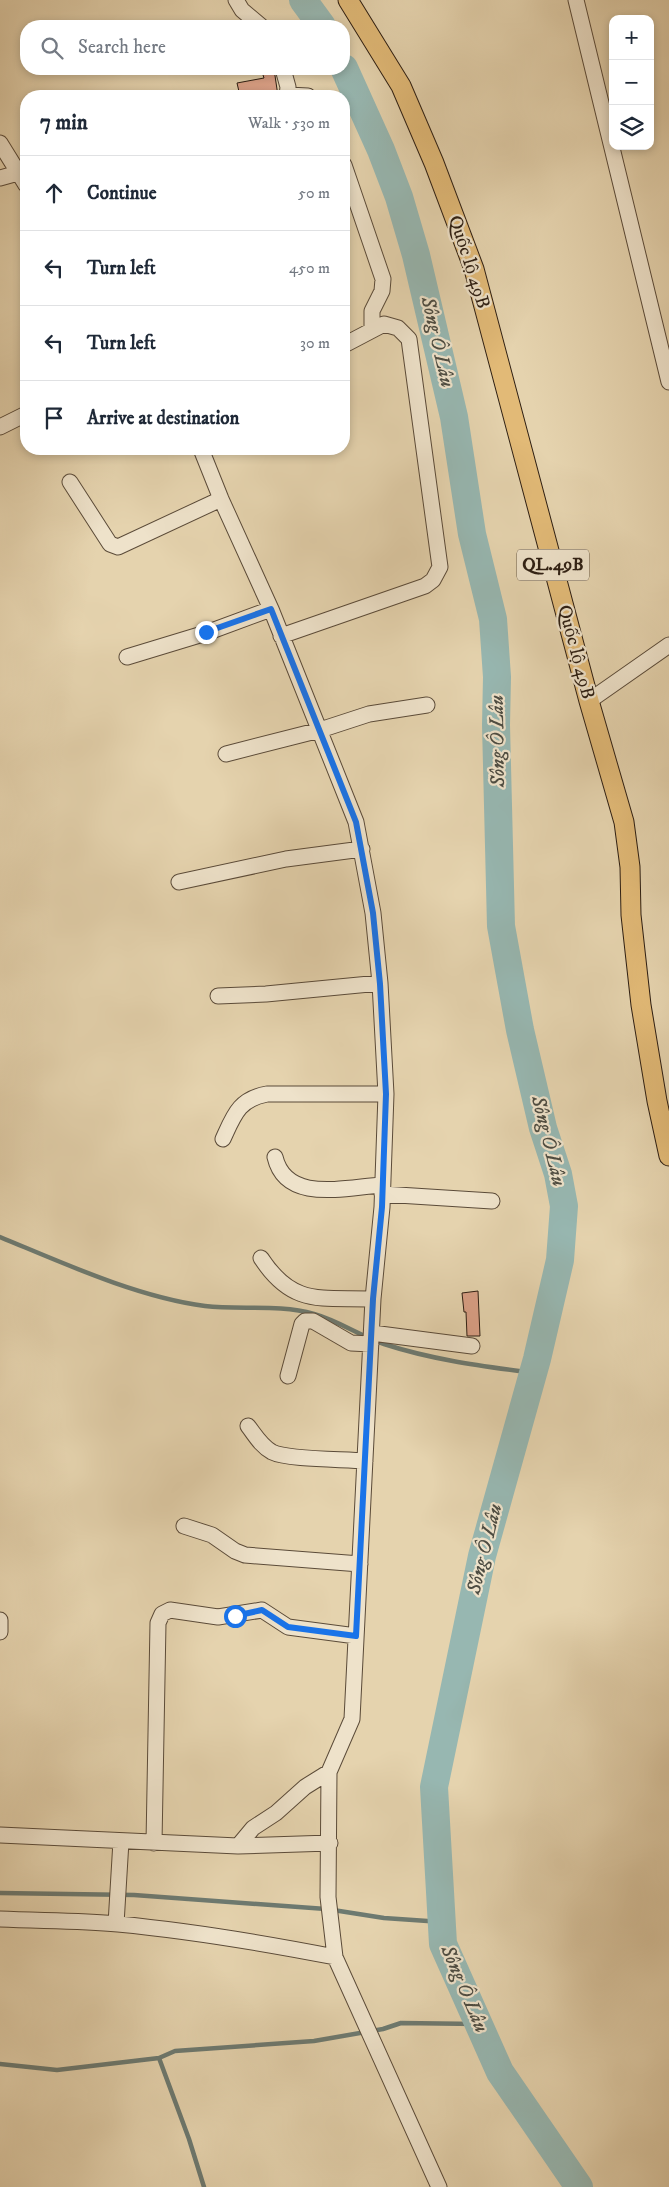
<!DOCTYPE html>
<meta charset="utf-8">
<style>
:root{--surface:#fff;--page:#f6f6f7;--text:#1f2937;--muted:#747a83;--line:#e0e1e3}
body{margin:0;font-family:"IM FELL DW Pica",serif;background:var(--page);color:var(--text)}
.controls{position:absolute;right:15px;top:15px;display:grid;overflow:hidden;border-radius:10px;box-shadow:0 2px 8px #0003}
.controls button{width:45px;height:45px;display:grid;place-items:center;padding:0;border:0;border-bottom:1px solid var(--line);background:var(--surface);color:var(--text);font:25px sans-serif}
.stop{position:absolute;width:15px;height:15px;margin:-11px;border:4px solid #1a73e8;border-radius:50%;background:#fff}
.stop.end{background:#1a73e8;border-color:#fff;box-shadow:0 1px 5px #0008}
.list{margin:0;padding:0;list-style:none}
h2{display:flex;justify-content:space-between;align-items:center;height:65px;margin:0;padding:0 20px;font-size:21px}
h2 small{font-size:16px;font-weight:400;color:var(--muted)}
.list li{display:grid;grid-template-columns:32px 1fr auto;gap:15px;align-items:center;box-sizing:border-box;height:75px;padding:0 20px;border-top:1px solid var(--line)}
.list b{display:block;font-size:19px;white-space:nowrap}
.list em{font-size:16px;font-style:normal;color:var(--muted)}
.icon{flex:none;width:28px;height:28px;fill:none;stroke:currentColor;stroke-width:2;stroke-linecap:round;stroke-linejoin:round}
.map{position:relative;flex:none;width:669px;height:2187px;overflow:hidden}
.search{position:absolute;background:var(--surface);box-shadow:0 2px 8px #0003;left:20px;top:20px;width:330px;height:55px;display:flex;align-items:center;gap:12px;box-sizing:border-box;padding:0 18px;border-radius:20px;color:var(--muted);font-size:19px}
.panel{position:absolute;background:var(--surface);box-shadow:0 2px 8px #0003;left:20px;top:90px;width:330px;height:365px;border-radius:20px}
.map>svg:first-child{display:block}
</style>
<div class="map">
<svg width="669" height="2187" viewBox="0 0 669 2187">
<rect width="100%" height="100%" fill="#e5d3ae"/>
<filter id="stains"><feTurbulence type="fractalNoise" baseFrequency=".004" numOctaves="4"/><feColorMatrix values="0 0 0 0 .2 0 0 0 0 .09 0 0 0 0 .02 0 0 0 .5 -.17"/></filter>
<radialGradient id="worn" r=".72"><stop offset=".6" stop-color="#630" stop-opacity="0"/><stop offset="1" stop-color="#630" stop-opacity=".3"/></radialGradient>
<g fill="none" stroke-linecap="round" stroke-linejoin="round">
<path stroke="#6d7a71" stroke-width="4.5" d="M0 1237C63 1263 137 1297 205 1306 240 1310 279 1304 314 1314 339 1321 360 1336 384 1344 433 1360 482 1366 533 1373
M0 1893 134 1895 326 1909
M333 1910 384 1918 442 1922
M159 2058 189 2139 204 2187
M0 2064 57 2070 159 2058 175 2051 314 2041 383 2029 401 2023 478 2024"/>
<path stroke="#97b7b1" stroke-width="28" d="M303 0 322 26
M344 68 381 150 399 197 416 255 454 417 472 534 493 619 497 677 496 725 501 926 520 1030 543 1128 558 1174 564 1206 560 1260 537 1359 482 1556 434 1787 443 1944 500 2072 579 2187"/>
</g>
<path fill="#daa086" stroke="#2d1e12" d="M261 69H274L278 96H240L237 83 264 78Z
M478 1291 480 1336H467L466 1312H464L462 1293Z"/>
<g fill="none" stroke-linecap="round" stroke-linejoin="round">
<g stroke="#5b4b39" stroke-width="17">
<path id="minor" d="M236 0 242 10 261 26
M576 0 669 382
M283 69 288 87 287 96
M288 95 308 96
M0 143 26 185
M344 165 383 279 382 291 372 311V329
M0 178 18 173
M0 427 26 414
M201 449 221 499 271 609 356 822 373 913 380 983 386 1094 382 1207 373 1299 352 1719 329 1772 328 1897 335 1957 439 2187
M70 482 110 544 118 547 221 499
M281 636 425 586 433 580 440 567 409 339 398 328 384 324 344 345
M127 657 206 633 271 609
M589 701 669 645
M226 754 320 730 369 714 427 705
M179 882 286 859 362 849
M218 996 266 994 380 983
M223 1139C234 1115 239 1099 267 1094H386
M275 1157C286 1204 346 1187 382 1185
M382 1194 492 1201
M261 1258C293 1307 321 1297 373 1299
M372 1333 472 1346
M288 1376 302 1324 305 1321H313L351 1343 371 1344
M248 1426C255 1435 261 1446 272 1452 288 1460 344 1459 365 1461
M184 1526 212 1535 235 1551 245 1555 360 1564
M0 1620V1632
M0 1835 238 1846 330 1843
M154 1843 158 1623 162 1614 170 1610 218 1617 262 1610 288 1627 356 1636
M238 1846 253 1828 276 1813 305 1787 329 1772
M0 1919C39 1921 79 1920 118 1924 191 1931 263 1943 335 1957
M116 1924 121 1841"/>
</g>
<g stroke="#2d1e12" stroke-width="21">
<path id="major" d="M348 0 401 86 434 163 474 269 589 701 624 822 630 867 631 915 641 1005 657 1101 669 1156"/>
</g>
<use href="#minor" stroke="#eee2ca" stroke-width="15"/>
<use href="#major" stroke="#e2ba77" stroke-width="19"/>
</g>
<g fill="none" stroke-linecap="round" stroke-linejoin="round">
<path stroke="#1a73e8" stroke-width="6" d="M206 632 271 609 356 822 373 913 380 984 386 1094 382 1207 373 1299 356 1636 288 1627 262 1610 235 1616"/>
</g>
<g text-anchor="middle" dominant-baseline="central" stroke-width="4.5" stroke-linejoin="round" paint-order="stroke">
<rect fill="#eee2ca" stroke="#675949" stroke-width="1" x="517" y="549.5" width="72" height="31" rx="4"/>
<g font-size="18" font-weight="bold" fill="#2d1e12">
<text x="553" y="565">QL.49B</text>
</g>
<g font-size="19" fill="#2d1e12" stroke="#eee2ca">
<text transform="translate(469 262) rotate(72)">Quốc lộ 49B</text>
<text transform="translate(576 652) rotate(75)">Quốc lộ 49B</text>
</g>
<g font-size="20" font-style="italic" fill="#4d4c42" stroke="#eee2ca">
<text transform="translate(437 342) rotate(77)">Sông Ô Lâu</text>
<text transform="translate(498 741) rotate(-91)">Sông Ô Lâu</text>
<text transform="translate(548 1141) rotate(76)">Sông Ô Lâu</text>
<text transform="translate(485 1549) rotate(-76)">Sông Ô Lâu</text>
<text transform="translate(464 1989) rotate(67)">Sông Ô Lâu</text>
</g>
</g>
<rect width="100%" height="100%" filter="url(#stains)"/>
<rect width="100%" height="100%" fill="url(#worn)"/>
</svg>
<div class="controls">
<button>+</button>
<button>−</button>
<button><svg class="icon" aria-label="layers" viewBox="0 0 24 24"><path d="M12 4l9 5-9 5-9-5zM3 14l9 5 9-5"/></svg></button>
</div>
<div class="stop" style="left:235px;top:1616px"></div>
<div class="stop end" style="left:206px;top:632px"></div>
<div class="search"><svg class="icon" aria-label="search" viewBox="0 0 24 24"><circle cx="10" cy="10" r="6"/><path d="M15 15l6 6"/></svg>Search here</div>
<section class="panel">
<h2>7 min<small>Walk · 530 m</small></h2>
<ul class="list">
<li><svg class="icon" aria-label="ahead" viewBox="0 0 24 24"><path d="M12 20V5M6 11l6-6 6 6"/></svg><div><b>Continue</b></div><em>50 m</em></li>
<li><svg class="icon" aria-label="left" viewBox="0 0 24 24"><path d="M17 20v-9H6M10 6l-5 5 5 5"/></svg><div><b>Turn left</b></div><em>450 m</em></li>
<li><svg class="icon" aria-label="left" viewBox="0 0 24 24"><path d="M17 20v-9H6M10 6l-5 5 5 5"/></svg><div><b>Turn left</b></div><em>30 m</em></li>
<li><svg class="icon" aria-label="arrive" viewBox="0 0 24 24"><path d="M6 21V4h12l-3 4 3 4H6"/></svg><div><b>Arrive at destination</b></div></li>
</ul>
</section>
</div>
